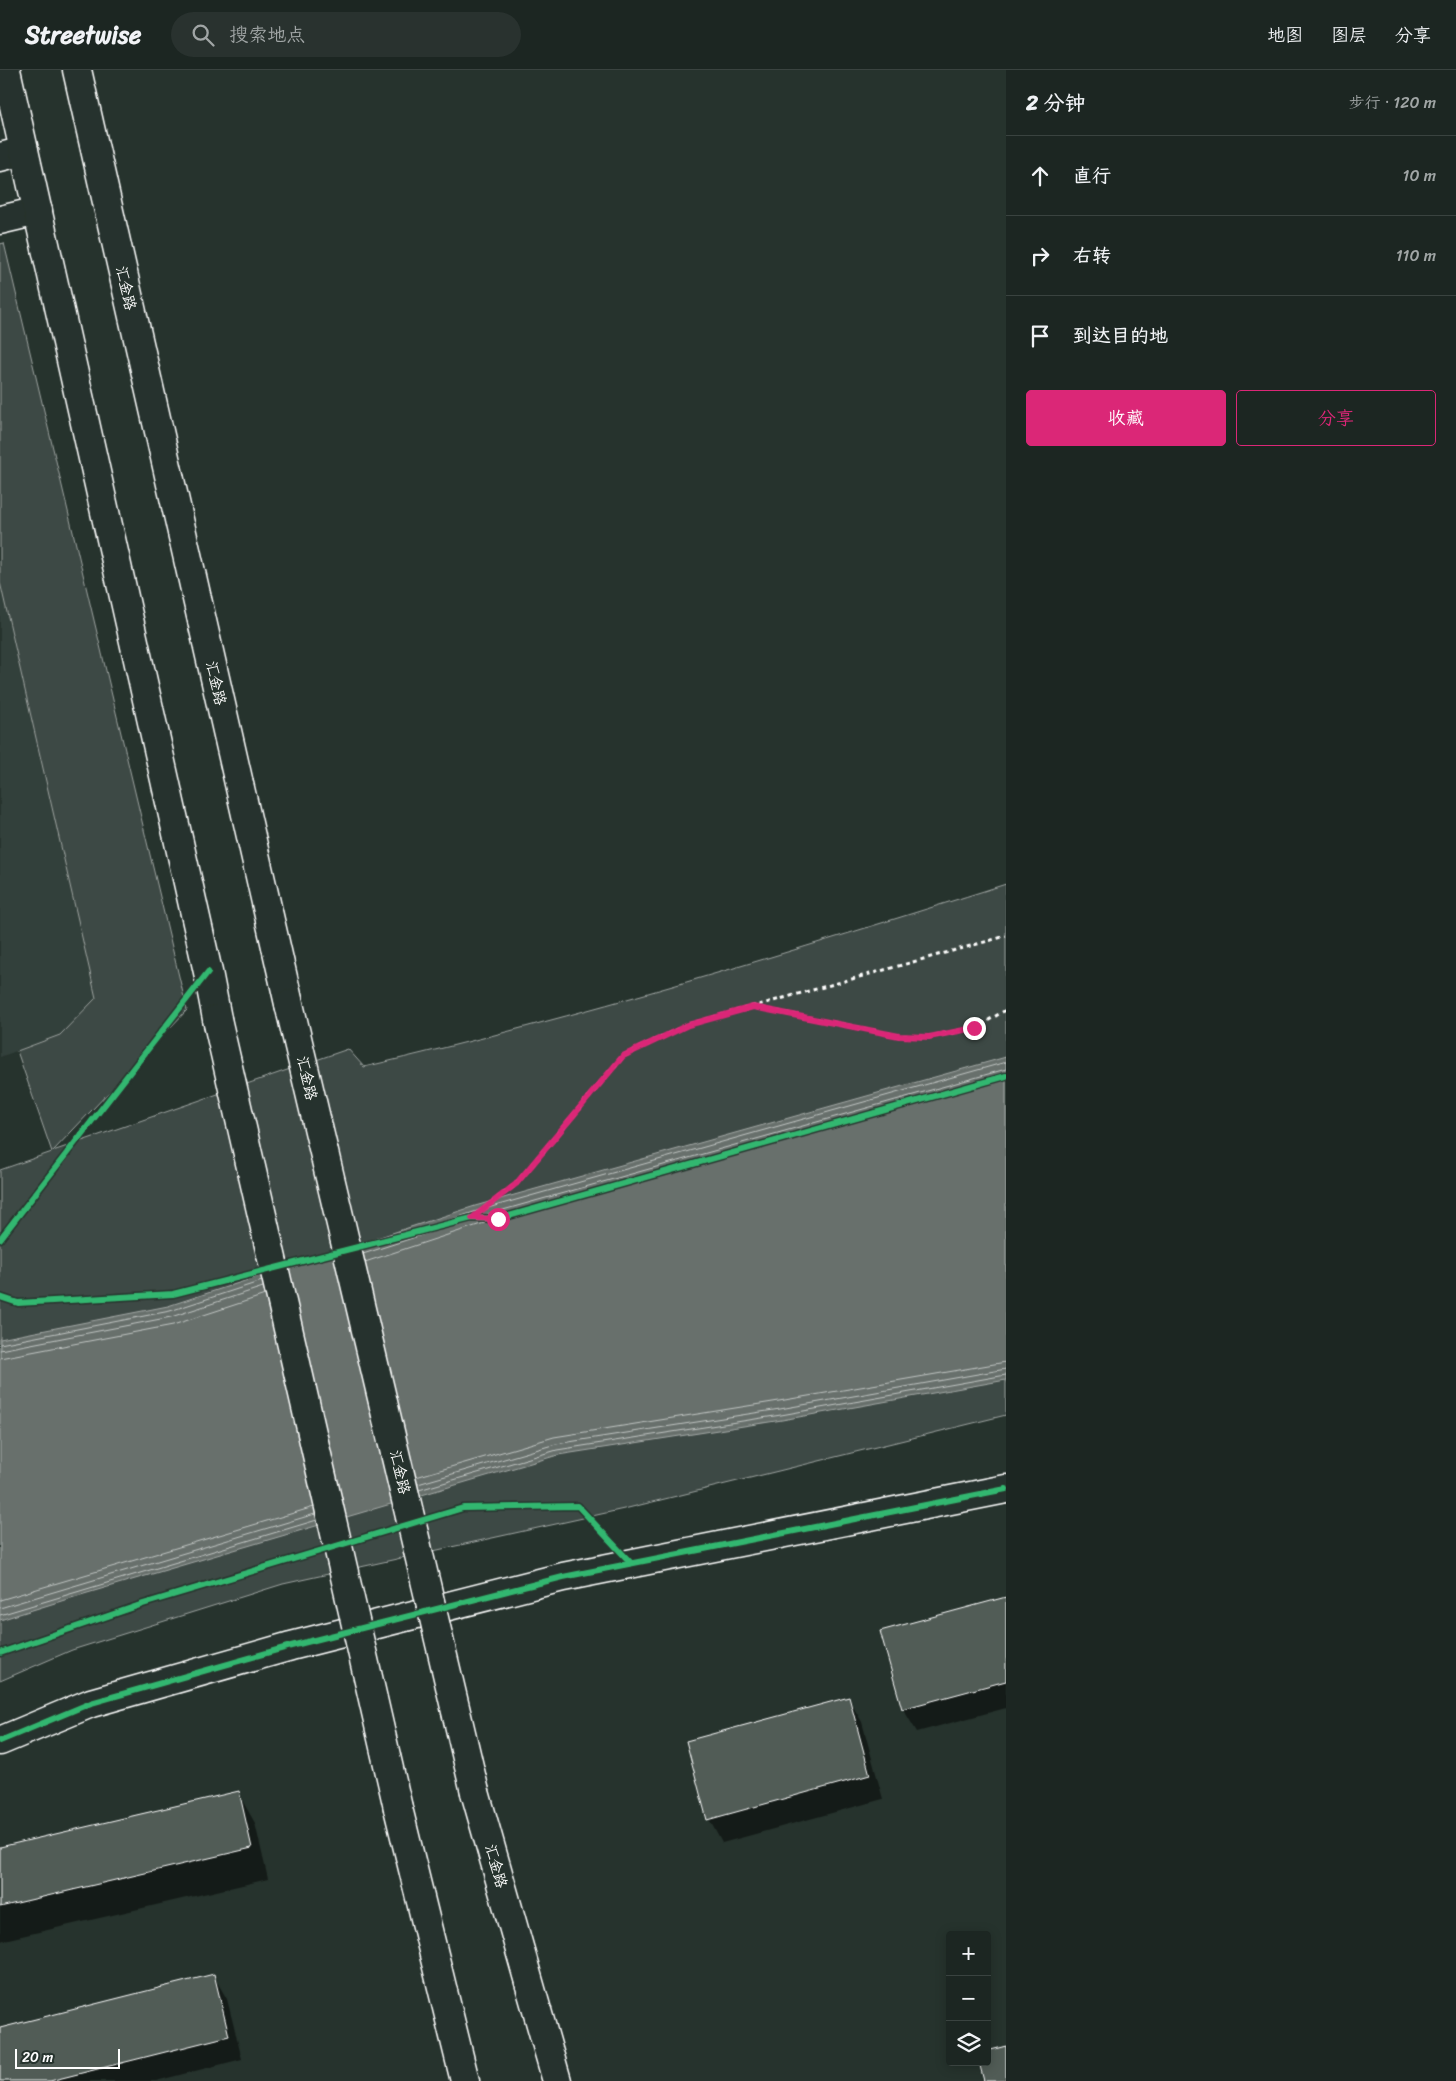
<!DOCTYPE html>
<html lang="zh">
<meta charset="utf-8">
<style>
:root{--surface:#1c2622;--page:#29322f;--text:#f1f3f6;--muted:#a0a5a5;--line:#3a4340;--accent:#db2777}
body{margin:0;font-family:Sriracha,"LXGW WenKai TC",sans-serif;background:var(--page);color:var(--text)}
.controls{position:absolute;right:15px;bottom:15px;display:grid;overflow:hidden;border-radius:5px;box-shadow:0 2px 12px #0003}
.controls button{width:45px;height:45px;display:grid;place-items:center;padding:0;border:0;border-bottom:1px solid var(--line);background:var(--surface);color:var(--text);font:25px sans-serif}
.scale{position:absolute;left:15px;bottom:12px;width:105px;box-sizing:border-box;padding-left:5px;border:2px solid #fff;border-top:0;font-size:14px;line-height:18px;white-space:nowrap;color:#fff;-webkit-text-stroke:4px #26332d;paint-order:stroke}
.stop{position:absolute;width:15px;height:15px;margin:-11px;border:4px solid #db2777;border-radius:50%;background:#fff}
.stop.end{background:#db2777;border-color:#fff;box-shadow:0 1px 5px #0008}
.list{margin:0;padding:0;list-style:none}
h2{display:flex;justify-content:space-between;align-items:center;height:65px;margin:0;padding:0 20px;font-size:21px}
h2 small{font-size:16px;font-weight:400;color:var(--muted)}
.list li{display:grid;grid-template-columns:32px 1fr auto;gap:15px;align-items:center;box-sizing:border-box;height:80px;padding:0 20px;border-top:1px solid var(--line)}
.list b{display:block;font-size:19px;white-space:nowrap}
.list em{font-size:16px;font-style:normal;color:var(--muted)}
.actions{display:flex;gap:10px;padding:15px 20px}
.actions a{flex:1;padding:11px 0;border:1px solid var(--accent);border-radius:5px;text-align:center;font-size:18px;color:var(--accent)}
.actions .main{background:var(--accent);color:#fff}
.icon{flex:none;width:28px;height:28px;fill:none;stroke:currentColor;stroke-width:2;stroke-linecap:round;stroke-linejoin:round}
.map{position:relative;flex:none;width:1006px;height:2011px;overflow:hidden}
header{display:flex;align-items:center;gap:30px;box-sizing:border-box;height:70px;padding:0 25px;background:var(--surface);border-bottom:1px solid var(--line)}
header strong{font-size:24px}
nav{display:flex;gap:28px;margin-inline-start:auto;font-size:18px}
.search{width:350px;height:45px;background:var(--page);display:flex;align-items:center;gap:12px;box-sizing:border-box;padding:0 18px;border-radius:28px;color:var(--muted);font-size:19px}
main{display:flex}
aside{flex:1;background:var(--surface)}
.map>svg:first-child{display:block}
</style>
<header>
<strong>Streetwise</strong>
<div class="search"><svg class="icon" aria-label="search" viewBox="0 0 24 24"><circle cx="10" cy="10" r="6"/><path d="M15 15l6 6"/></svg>搜索地点</div>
<nav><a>地图</a><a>图层</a><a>分享</a></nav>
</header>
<main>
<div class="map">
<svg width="1006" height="2011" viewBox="0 0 1006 2011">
<rect width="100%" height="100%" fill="#26332d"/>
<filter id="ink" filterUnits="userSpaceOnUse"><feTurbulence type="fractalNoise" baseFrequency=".02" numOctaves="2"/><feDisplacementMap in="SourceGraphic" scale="10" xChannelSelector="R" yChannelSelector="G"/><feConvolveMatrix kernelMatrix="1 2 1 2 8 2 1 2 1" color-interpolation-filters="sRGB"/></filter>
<g filter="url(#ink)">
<path fill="#333f3a" d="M0 512 97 928 60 965 0 987Z"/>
<path fill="#3e4944" stroke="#9ea4a2" d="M4 173 187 940 53 1081 348 979 364 997C581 947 794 881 1006 814V1345L624 1439 283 1514 72 1580 0 1611V1100L52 1082 17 981 60 965 96 928 0 512V174Z"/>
<path fill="#67706c" stroke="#a4a9a7" d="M1006 987V1310L782 1350 558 1385 84 1524 0 1550V1269L168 1236 475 1136Z"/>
<path fill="#0007" d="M1006 1528V1638L917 1662 903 1639Z
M848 1628 862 1652 883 1729 722 1773 709 1749Z
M238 1723 255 1753 268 1809 0 1871V1778Z
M213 1905 227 1929 242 1989 156 2011H0V1959Z"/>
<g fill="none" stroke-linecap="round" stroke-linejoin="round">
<path stroke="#c2c6c4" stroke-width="1" d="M362 1178 477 1141 1006 992
M363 1184 478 1147 1006 999
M365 1192 481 1154 1006 1007
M0 1274 170 1241 262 1211
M0 1280 171 1247 263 1217
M0 1288 173 1255 265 1225
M416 1407 554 1367 779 1331 1006 1292
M418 1414 556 1374 780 1339 1006 1299
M419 1420 557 1380 781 1345 1006 1305
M0 1530 314 1437
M0 1538 315 1444
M0 1545 317 1450"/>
</g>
<path fill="#515c57" stroke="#fff" d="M1006 1527V1611L902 1639 880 1561Z
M849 1627 870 1705 707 1750 686 1671Z
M239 1721 252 1778 0 1837V1777Z
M214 1904 229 1966 50 2011H0V1958Z
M1006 1976V2011H984L979 1992H987V1981Z"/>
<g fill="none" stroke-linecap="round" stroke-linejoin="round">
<g stroke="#fff" stroke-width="31">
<path id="minor" d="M0 87 24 81
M0 150 38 141
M0 1671 91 1633 291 1576 563 1507 1006 1419"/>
</g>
<g stroke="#fff" stroke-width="31">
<path id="major" d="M6 0 208 902 217 949
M77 0 289 934
M475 1722 557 2011
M398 1738 465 2011"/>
</g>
<path stroke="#fff" stroke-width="3" stroke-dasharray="4 4" stroke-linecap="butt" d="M754 937 899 966 929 967 975 958 1006 940
M472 1148 516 1114 623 986 687 955 1006 866"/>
<use href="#minor" stroke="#26332d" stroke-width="28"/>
<use href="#major" stroke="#26332d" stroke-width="28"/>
<g stroke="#fff" stroke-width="31" stroke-linecap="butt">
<path id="major-bridge" d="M289 934 475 1722
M217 949 398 1738"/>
</g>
<use href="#major-bridge" stroke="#26332d" stroke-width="28"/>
<g stroke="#26332d" stroke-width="9">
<path id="cycleway" d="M0 1169 208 902
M0 1227 18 1233 173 1224 472 1148 498 1149 1006 1006
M0 1583 143 1534 463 1438 578 1436 631 1493
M0 1671 91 1633 291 1576 563 1507 1006 1419"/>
</g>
<use href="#cycleway" stroke="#33b770" stroke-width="6"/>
</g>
</g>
<g fill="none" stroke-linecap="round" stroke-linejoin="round" filter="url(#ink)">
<path stroke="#db2777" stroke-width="6" d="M498 1149 472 1148 516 1114 623 986 688 955 753 937 899 966 929 967 974 958"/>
</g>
<g text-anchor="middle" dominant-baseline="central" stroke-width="4" stroke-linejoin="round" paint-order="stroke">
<g font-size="15" fill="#fff" stroke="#26332d">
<text transform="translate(126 218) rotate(77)">汇金路</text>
<text transform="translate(216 613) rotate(77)">汇金路</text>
<text transform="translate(307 1008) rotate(77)">汇金路</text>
<text transform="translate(400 1402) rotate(77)">汇金路</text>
<text transform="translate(496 1796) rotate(74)">汇金路</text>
</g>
</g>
</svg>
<div class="controls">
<button>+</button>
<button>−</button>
<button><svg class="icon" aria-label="layers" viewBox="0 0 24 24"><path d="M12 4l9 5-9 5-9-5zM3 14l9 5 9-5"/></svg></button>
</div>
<div class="scale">20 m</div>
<div class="stop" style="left:498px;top:1149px"></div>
<div class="stop end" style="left:974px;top:958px"></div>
</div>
<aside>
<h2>2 分钟<small>步行 · 120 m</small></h2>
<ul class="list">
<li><svg class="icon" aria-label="ahead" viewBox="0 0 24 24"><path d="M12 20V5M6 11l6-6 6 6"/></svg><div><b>直行</b></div><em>10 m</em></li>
<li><svg class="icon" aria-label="right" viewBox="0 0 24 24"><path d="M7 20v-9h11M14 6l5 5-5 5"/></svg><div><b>右转</b></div><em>110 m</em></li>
<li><svg class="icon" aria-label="arrive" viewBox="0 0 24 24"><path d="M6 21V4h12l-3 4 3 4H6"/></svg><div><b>到达目的地</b></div></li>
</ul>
<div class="actions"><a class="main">收藏</a><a>分享</a></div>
</aside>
</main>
